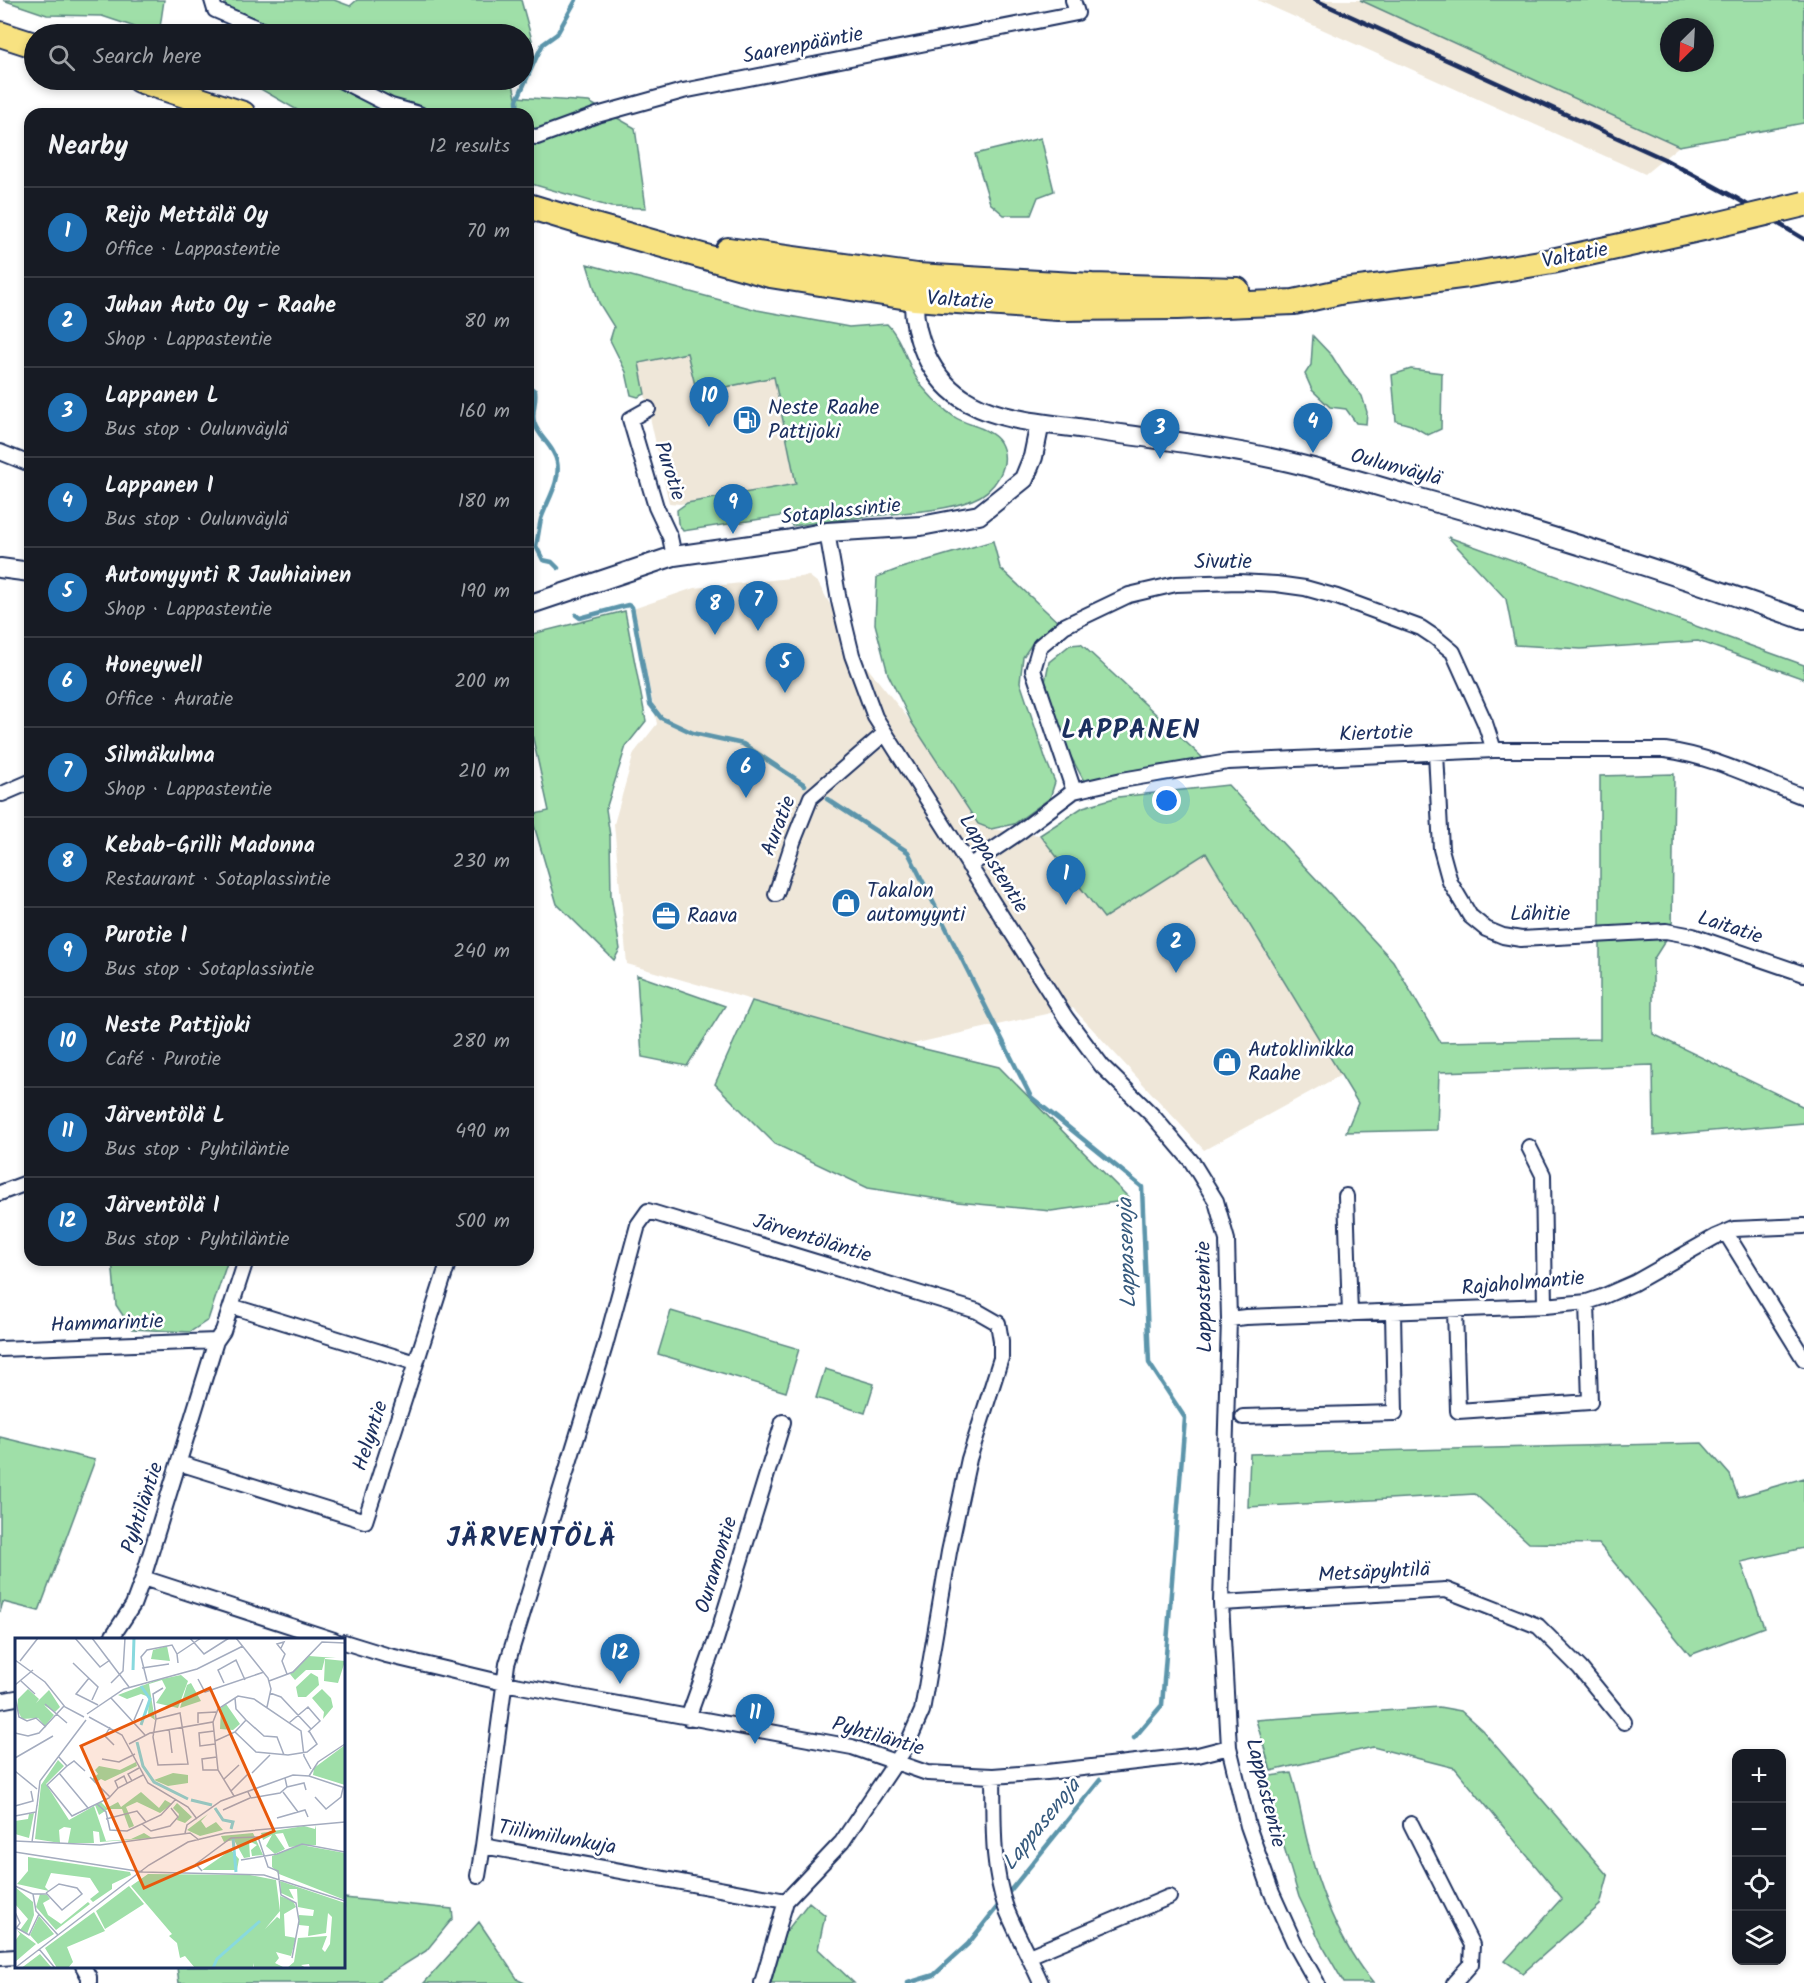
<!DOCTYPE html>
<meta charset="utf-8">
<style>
:root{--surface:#171b24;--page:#20242c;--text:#f1f3f6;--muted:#9ea1a6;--line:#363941;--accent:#1f6fb2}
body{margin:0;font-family:Kalam,sans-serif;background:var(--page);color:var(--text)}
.controls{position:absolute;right:18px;bottom:18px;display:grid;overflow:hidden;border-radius:12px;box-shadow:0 3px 9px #0003}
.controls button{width:54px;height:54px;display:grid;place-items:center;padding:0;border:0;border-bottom:2px solid var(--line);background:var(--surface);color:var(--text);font:30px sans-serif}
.compass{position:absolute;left:1660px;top:18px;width:54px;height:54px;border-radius:50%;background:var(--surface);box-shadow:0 3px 9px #0003;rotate:204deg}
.you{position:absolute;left:1167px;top:801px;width:21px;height:21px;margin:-15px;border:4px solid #fff;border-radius:50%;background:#1a73e8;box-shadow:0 0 0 9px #1a73e833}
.badge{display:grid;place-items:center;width:39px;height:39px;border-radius:50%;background:var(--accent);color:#fff;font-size:20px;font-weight:700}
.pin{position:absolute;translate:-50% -50px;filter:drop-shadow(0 2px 3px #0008)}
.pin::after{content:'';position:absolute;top:32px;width:21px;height:18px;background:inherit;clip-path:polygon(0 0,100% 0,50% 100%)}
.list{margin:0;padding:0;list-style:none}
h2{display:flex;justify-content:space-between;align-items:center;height:78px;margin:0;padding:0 24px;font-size:26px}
h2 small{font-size:20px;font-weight:400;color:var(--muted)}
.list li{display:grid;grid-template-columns:39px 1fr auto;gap:18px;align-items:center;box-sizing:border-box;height:90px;padding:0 24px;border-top:2px solid var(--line)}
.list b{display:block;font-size:22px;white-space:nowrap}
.list p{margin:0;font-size:20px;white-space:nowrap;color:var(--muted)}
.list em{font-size:20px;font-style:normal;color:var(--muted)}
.icon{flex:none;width:33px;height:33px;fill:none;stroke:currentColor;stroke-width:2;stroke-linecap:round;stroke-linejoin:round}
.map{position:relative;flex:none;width:1804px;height:1983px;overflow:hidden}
.search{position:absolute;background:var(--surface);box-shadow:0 3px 9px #0003;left:24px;top:24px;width:510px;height:66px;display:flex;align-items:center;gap:15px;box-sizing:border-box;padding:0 21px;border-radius:33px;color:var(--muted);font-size:22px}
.panel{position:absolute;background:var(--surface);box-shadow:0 3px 9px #0003;left:24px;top:108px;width:510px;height:1158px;border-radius:18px}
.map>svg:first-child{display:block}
</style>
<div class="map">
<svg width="1804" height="1983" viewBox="0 0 1804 1983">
<rect width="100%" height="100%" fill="#fff"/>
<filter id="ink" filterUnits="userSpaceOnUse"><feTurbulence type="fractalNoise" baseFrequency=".0167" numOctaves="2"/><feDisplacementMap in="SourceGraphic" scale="12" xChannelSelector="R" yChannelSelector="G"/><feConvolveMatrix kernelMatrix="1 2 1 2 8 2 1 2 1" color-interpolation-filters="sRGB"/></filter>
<g filter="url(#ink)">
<path fill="#efe7d9" d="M1257 0H1360L1679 146 1645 174Z
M687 353 697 393 774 376 796 484 680 504 669 503 638 363Z
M809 576 818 583 862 661 912 723 978 824 991 829 1040 835 1104 917 1206 853 1341 1075 1204 1150 1073 1008 908 1045 627 964 614 824 634 753 657 724 633 609 694 588Z"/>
<path fill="#9fdfa8" stroke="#5d8783" stroke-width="1.5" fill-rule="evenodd" d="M3 0H164L159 34H156L102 16 47 15Z
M225 0H334L350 6 357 0H521L532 40 524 50V34H226Z
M1360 0H1804V123L1679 146ZM1669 27H1705V63H1669Z
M245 80H512L516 97 589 102 635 128 646 208 611 207 528 183V114H304Z
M1041 138 1054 191 1038 197 1031 215H1004L990 203 975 154Z
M587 264 757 310 849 327 887 324C904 341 908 372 926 391 933 399 943 409 953 416 967 426 990 427 1000 442 1013 465 994 492 972 500 944 511 912 512 882 515 852 518 822 522 792 526L788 515 683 531 678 523 677 510 687 503 796 484 774 377 697 393 687 353 639 363 645 394 638 397 631 395 626 372 610 340 614 327 599 303Z
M1313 336 1332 356 1344 375 1362 396 1367 412 1366 424 1356 423 1346 409 1330 407 1312 390 1305 374 1311 365Z
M1411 369 1442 373 1441 429 1428 435 1411 425 1396 421 1392 375Z
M1448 537 1804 665V679L1698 641 1581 649 1515 645 1506 599Z
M993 541 1000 568 1061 625 1035 639 1023 657 1020 682 1046 760 1055 782 1050 798 1014 824 991 829 978 824 912 723 888 674 875 624 877 577 901 568Z
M625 611 646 721 626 746 606 809 610 836 611 896 620 949 614 960 557 904 531 815 549 811 528 716V635Z
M1081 644 1206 761 1084 781 1069 753 1045 682 1049 662 1070 645Z
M1674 774 1672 930 1653 960V1034L1804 1107V1123L1654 1136 1653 1065 1439 1072 1437 1130 1346 1132 1358 1103 1206 853 1104 918 1040 835 1083 807 1118 797 1228 785 1393 961 1440 1042 1600 1039V776Z
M637 975 725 1006 687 1066 642 1057Z
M752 1001 908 1045 999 1067 1131 1200 1051 1211 957 1202 868 1188 775 1144 715 1084Z
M112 1260H228L208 1320 190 1332 132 1329 116 1305Z
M671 1311 799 1349 786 1392 658 1354Z
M825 1369 874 1384 865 1413 816 1398Z
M0 1437 95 1460 39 1611 3 1602 0 1612Z
M1702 1443 1730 1475 1738 1497 1804 1478V1548L1741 1562 1764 1627 1690 1655 1599 1544 1529 1543 1475 1494 1248 1507 1250 1454Z
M1439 1707 1461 1711 1482 1730 1608 1876 1600 1905 1523 1973 1505 1961 1562 1898 1455 1768 1373 1747 1271 1771 1256 1720Z
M1291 1773C1298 1794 1301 1815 1306 1836 1317 1886 1340 1944 1373 1983H1344L1322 1945 1299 1897 1263 1777Z
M344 1898 452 1909 453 1918 426 1951 375 1983H179L177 1967 344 1966Z
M809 1902 825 1915 818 1949 854 1983H771L785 1933Z
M479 1922 518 1980 525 1983H424Z"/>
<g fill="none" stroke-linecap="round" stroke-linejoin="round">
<path stroke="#5c95ab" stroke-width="4.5" d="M518 114 517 100 536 58 543 44 557 34 576 0
M528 386 535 391C537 401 531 412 534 422 538 437 554 446 557 462 561 481 547 501 541 519 539 528 538 537 536 546L543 560 552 562 558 568
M576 615 580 618 628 605 632 607 650 704 661 718 693 733 743 744 805 785
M827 799 908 852 1031 1097 1142 1187 1149 1363 1185 1418 1162 1705 1134 1738
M1010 1891 1100 1780
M908 1983 934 1975 968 1944 998 1906"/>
<g stroke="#1b2f5e" stroke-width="18">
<path id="street" d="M212 0 215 10 271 34
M340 80 391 106 419 114
M528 136 537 137 597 115 683 91 1077 13 1073 0
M648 409 630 419 656 507 670 537 674 556
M0 452 30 464
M827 532 839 601 852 655 875 717 1066 1018 1102 1066 1153 1116 1192 1162 1216 1201 1227 1240 1229 1319 1221 1603 1229 1747 1248 1826 1271 1891 1294 1942 1317 1983
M1436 753 1441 849 1450 882 1470 916 1486 929 1503 936 1521 939 1666 931 1693 936 1804 974
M1074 791 1033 670 1040 646 1064 626 1129 595 1176 584 1239 582 1276 584 1305 588 1337 597 1421 628 1436 638 1453 652 1485 723 1494 750
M2 794 30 782
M969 866 1021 831 1074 791 1122 780 1228 762 1494 750H1665C1713 756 1759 780 1804 797
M776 894 793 842 811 797 885 733
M1529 1147 1543 1175 1545 1306
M0 1193 24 1184
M1346 1196 1350 1314
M1726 1233 1804 1359
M246 1260 223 1331 216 1341 143 1578 334 1640
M1455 1310 1458 1411 1590 1402 1587 1302
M1229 1319 1246 1317 1545 1306 1587 1302 1602 1297 1634 1283 1715 1237 1734 1229 1804 1226
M0 1349 216 1341
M416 1363 449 1260
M1243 1417 1395 1413 1393 1313
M179 1463 365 1521 416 1363 231 1306
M1221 1603 1446 1590 1538 1626 1580 1668 1624 1722
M110 1640 133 1605 143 1578
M344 1642 386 1655 504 1683 852 1747 927 1773 993 1776 1047 1772 1198 1755 1229 1747
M0 1701 16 1698
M688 1718 716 1640 783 1422
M993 1776C994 1820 991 1865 1006 1908 1016 1933 1030 1958 1041 1983
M1411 1824 1472 1945 1471 1964 1454 1983
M478 1876 483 1846
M1029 1956 1169 1897
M0 1958 16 1957
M83 1966 89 1977V1983
M762 1983 786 1901 842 1842 906 1747 922 1711 949 1552 969 1459 1001 1358V1341L998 1323 977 1311 648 1211 638 1225 605 1346 507 1664 483 1846 786 1901"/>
</g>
<g stroke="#1b2f5e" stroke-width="22">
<path id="secondary" d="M915 287C909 331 930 382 970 403 1004 422 1053 424 1092 430 1155 439 1218 446 1280 460 1326 470 1371 484 1416 497 1547 533 1676 575 1804 620
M0 568 30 572
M528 605 674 556 786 540 827 532 921 526 979 515 1024 479 1033 457 1040 423"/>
</g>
<g stroke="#1b2f5e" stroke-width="28">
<path id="highway" d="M0 34 34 45
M139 80 243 114
M528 206 584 223 770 275 914 298 1058 308 1177 307 1294 302 1344 291 1468 275 1552 261 1703 228
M728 250 917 276 1092 286 1237 290"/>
</g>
<use href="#street" stroke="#fff" stroke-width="14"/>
<use href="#secondary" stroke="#fff" stroke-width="18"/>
<use href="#highway" stroke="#f8e281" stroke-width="24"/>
<path stroke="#1b2f5e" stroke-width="4.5" d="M1315 0 1664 159 1736 198 1804 239"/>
<g stroke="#1b2f5e" stroke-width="28" stroke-linecap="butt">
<path id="highway-bridge" d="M1703 228 1804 204"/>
</g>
<use href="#highway-bridge" stroke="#f8e281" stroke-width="24"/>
</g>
</g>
<defs>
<g id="fuel-disc" transform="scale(1.5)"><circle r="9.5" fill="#1f6fb2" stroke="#fff"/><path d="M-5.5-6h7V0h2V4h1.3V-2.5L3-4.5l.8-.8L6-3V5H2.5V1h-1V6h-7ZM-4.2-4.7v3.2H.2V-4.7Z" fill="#fff"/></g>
<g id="shop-disc" transform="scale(1.5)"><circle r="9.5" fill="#1f6fb2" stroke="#fff"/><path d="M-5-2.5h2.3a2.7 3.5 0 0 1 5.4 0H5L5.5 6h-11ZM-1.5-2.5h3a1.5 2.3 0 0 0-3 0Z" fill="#fff"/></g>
<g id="office-disc" transform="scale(1.5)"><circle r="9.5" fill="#1f6fb2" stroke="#fff"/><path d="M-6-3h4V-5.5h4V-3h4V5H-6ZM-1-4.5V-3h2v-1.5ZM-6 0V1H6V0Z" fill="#fff"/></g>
</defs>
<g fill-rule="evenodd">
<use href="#fuel-disc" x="747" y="420"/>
<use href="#shop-disc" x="846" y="903"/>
<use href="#office-disc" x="666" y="916"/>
<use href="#shop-disc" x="1227" y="1062"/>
</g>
<g text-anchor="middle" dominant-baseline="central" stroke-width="5" stroke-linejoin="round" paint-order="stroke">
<g font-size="21" fill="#1b2f5e" stroke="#fff">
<text transform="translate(803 46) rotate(-11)">Saarenpääntie</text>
<text transform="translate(1575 256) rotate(-11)">Valtatie</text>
<text transform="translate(960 301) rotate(4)">Valtatie</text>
<text transform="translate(1396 468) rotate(15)">Oulunväylä</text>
<text transform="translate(669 471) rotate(72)">Purotie</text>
<text transform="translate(841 512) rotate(-6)">Sotaplassintie</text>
<text x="1223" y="562">Sivutie</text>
<text transform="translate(1376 734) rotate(-2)">Kiertotie</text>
<text transform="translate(779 826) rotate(-69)">Auratie</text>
<text transform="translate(993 864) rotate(58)">Lappastentie</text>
<text x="1540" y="914">Lähitie</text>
<text transform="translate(1730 928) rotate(18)">Laitatie</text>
<text transform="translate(812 1239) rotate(17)">Järventöläntie</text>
<text transform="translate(1523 1284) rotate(-5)">Rajaholmantie</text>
<text transform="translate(1205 1297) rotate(-91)">Lappastentie</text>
<text transform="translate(107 1324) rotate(-2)">Hammarintie</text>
<text transform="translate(371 1436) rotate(-72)">Helyntie</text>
<text transform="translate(143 1508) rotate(-72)">Pyhtiläntie</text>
<text transform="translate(717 1565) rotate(-73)">Ouramontie</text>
<text transform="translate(1374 1573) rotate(-3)">Metsäpyhtilä</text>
<text transform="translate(878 1737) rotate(16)">Pyhtiläntie</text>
<text transform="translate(1265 1793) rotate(76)">Lappastentie</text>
<text transform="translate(557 1838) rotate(10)">Tiilimiilunkuja</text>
</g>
<g font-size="21" fill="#1b2f5e" stroke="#fff" text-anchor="start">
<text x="768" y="408">Neste Raahe<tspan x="768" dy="24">Pattijoki</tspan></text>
<text x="867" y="891">Takalon<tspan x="867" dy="24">automyynti</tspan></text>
<text x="687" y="916">Raava</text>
<text x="1248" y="1050">Autoklinikka<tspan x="1248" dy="24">Raahe</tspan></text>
</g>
<g font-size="22" font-style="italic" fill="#365a7e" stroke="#fff">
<text transform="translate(1128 1253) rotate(-92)">Lappasenoja</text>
<text transform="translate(1042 1825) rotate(-51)">Lappasenoja</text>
</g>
<g font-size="27" font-weight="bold" letter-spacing="1.5" fill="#1b2f5e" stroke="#fff">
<text x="1131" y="730">LAPPANEN</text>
<text x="532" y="1538">JÄRVENTÖLÄ</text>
</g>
</g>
<g transform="translate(15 1638)">
<rect width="330" height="330" fill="#fff"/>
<path d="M152 8 155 23 136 21 138 12ZM294 18 321 20H310L307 32H291L280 42 275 36ZM310 21 330 23 323 45 309 43ZM296 35 303 39 304 47 291 59H283L281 49ZM166 37 173 43 163 70 141 65 151 50 147 42 134 46 140 82 133 77 134 59 126 56 112 61 103 57 142 42ZM176 45 186 63 165 70 172 47ZM13 51 24 61 21 65 34 52 45 69 40 74 29 67 39 77 30 88 23 80 7 81 2 71 3 61ZM307 51 316 60 318 69 308 81 309 74 297 60ZM211 66 225 86 218 92 205 91 206 70ZM330 107V147L298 137 299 130ZM43 122 49 128 31 146 54 182 79 168 91 203 116 201 129 195 137 200 85 204 84 194 78 193 79 205H53L56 190 49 189 44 192 45 205 20 201 26 147ZM121 124 122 128 90 143 86 141 80 145 77 141 83 136 80 132 84 128 105 132ZM158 135 173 137V145L153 148 139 142ZM126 154 144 170 150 162 157 166 145 175 122 164 111 169 119 188 114 190 107 171H93L84 177 80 167 86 164 92 170 103 164 106 169ZM162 165 177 179 170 185 162 182 164 176 158 170ZM19 175 14 200 0 196V183L13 181 14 176ZM193 176 186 183 191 190 201 184 208 192 185 198 172 192ZM301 187V207L274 209 268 195 260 196 270 211 260 216 251 208 257 197 248 202 246 195 289 188 300 191ZM238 195 248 217 237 218 236 212 242 207 234 203 235 219 229 220 219 202 209 204 206 198ZM286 207 330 215V262L264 236 257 229V218ZM216 212 224 221 222 232H187ZM13 219 115 234 116 237 97 246V251L78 264 75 261 84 254 75 240 36 235 30 249 34 253 2 246 13 233ZM133 236 235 237 261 242 265 273 250 291 262 279 265 281V258L278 263 281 269 269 276 270 298 281 300 276 318 261 314 264 320 260 325 270 330H239V325L238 330H180L170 318 165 320 162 305 154 298 157 296 116 248ZM265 243 330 265V330H295L294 326 286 327 291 330H272L279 324 283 300 312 298 307 311 310 314 315 306 317 279 313 275 311 295 293 298 294 288 284 287V277L298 278 299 272 283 269 282 251H274L279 261 266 255ZM114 248 129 266 90 291 81 273ZM0 249 18 264 19 277 12 296 5 292 13 281 0 266ZM25 256 32 257 35 261 28 265 33 277 46 286 73 264 75 266 41 292 21 269ZM79 274 90 293 52 309 58 324 53 330H42L30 310ZM24 278 39 296 23 306 15 297ZM2 292 21 306 0 324V303L5 296ZM25 316 37 330H6L9 328Z" fill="#9fdfa8"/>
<path fill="none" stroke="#88d9de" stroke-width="3" d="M118 32 119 0M126 87 135 61 126 48M122 104 128 128 139 144 173 161M176 162 197 167M200 170 208 182 218 184 216 191M218 200 221 234M198 330 202 321 245 283"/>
<path fill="none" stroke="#a4acbf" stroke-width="1.5" d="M60 0 85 29 95 22M77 0 114 49M175 0 189 16 214 0M221 0 253 40 256 51 252 69M266 10 269 4 262 6 270 16 267 23 272 36M0 22 30 44 50 69 69 79M5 23 23 0M58 25 83 49 77 62M163 25 162 16 186 0M127 30 154 26M74 40 61 56 83 67M183 41 190 54 249 34M6 43 20 56M132 43 126 19 132 12 157 7 162 16M254 43 278 34 307 4 330 5M96 45 108 33 110 0M209 45 203 32 221 22 230 42M0 47 18 32M255 55 266 59 296 91M0 58 4 79 12 83 21 80 31 89M96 60 130 97M220 60 221 71 231 82M30 66 52 85M72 76 109 51 182 31 228 8M74 79 107 97 133 145 173 169 182 181M141 81 165 75 173 126 143 127 138 99 141 81 138 56 148 50M119 82 128 61M198 84 203 71 223 58 239 61 286 93 289 118 296 131M183 85V75L201 74M274 85 293 69 305 83 293 94M95 89 90 98 99 107M154 91 157 115M199 93 184 95 185 108 200 106M220 94 241 114 273 117 292 114 302 106 294 93M0 95 13 98 24 95 49 68M200 103 220 94 231 82 249 98 262 99 269 117M114 106 135 95 198 84 203 132 219 158M43 118 52 128 59 123 70 133M202 119 187 121 188 132H203M0 120 38 98M87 121 104 124 120 116M52 128 32 147 57 178 94 160 103 150 128 137M0 133 22 151M44 135 73 170M237 135 255 117M294 138 303 124 330 106M75 139 95 159M209 141 224 127M117 143 113 136 124 130M272 149 289 145 291 152M103 150 100 143 109 138 112 145M216 153 233 136M233 154 236 160 265 155 272 149 270 140M268 154 283 174M300 159 311 171 326 159 328 150M82 166 91 174 95 192 112 193 146 177 161 161M0 168 18 163 16 153M22 168 25 143 71 82M208 172 235 160M0 178 21 174M262 180 290 172 293 179M91 181 122 173 131 184M127 186 136 193 155 188 163 179 156 170M170 195 172 187 206 163 278 137 294 138 330 150M0 203 85 207 175 195 184 202M17 204 22 167M0 214 128 234 249 237 330 263M226 222 262 216 287 206 330 214M187 233 181 226 216 200 243 199 253 229 263 233 266 257 281 265 284 283 277 320M0 248 18 256 21 273 43 297M18 256H32L47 272 67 256 62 250 44 246 31 255M0 274 5 285 0 292M0 289 14 297 24 276M24 311 40 330M0 330 134 227 173 204 210 195 330 184"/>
<path fill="#e8590c" fill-opacity="0.15" stroke="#e8590c" stroke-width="3" d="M195 50 259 193 129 250 66 108Z"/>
<rect width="330" height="330" fill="none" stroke="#1b2f5e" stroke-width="3"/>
</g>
</svg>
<div class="controls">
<button>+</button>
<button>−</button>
<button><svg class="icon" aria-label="locate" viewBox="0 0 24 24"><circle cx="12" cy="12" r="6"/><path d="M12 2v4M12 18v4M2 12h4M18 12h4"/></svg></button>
<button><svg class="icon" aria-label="layers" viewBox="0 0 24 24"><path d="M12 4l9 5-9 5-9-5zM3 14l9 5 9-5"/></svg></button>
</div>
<svg class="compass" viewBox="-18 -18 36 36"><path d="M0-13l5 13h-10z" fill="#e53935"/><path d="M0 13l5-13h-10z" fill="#9ea1a6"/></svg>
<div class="you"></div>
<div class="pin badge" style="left:1066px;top:905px">1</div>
<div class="pin badge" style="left:1176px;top:973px">2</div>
<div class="pin badge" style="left:1160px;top:459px">3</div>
<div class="pin badge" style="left:1313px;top:453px">4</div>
<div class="pin badge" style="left:785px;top:693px">5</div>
<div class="pin badge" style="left:746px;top:798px">6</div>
<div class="pin badge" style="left:758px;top:631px">7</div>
<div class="pin badge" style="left:715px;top:635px">8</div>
<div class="pin badge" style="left:733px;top:534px">9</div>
<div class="pin badge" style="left:709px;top:427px">10</div>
<div class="pin badge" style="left:755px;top:1744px">11</div>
<div class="pin badge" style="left:620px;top:1684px">12</div>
<div class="search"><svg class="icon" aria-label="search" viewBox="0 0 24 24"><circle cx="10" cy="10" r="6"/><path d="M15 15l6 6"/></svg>Search here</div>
<section class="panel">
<h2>Nearby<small>12 results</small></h2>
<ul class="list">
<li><span class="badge">1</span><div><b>Reijo Mettälä Oy</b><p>Office · Lappastentie</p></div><em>70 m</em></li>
<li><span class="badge">2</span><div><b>Juhan Auto Oy - Raahe</b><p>Shop · Lappastentie</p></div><em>80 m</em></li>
<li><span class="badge">3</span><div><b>Lappanen L</b><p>Bus stop · Oulunväylä</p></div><em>160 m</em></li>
<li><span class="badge">4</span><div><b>Lappanen I</b><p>Bus stop · Oulunväylä</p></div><em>180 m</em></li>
<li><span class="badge">5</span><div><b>Automyynti R Jauhiainen</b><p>Shop · Lappastentie</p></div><em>190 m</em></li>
<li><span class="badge">6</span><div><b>Honeywell</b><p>Office · Auratie</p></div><em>200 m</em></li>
<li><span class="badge">7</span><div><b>Silmäkulma</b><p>Shop · Lappastentie</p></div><em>210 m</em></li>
<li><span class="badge">8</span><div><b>Kebab-Grilli Madonna</b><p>Restaurant · Sotaplassintie</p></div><em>230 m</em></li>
<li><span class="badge">9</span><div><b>Purotie I</b><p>Bus stop · Sotaplassintie</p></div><em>240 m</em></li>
<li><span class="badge">10</span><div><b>Neste Pattijoki</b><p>Café · Purotie</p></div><em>280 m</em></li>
<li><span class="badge">11</span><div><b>Järventölä L</b><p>Bus stop · Pyhtiläntie</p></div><em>490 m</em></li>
<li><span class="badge">12</span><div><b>Järventölä I</b><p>Bus stop · Pyhtiläntie</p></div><em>500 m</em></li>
</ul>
</section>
</div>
